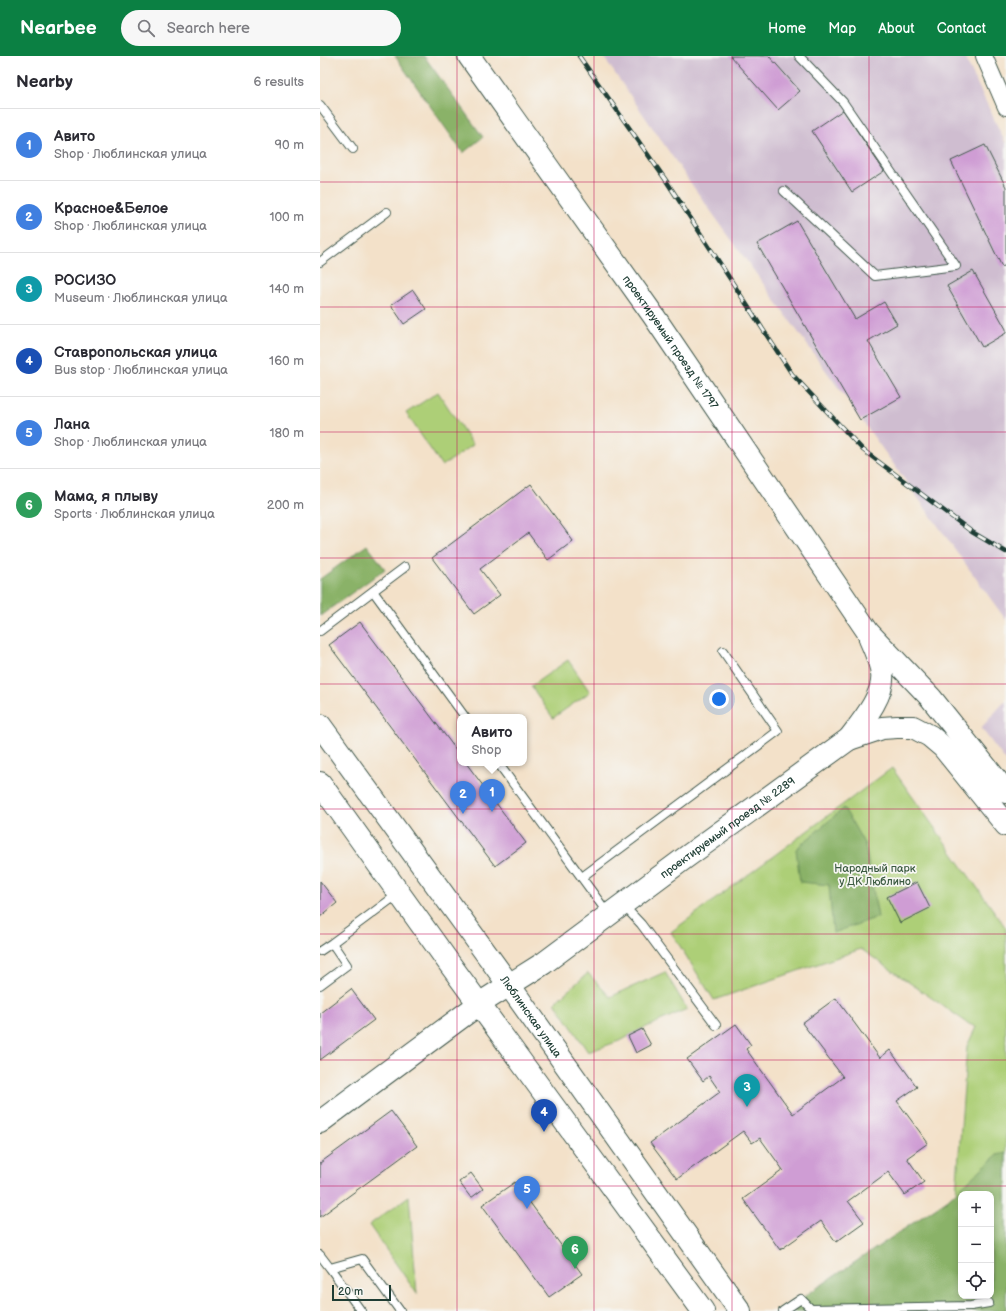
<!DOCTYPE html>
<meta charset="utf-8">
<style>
:root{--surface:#fff;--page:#f7f7f7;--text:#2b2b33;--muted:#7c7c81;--line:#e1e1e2;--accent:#0b8043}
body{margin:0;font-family:"Balsamiq Sans",sans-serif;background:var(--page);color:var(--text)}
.controls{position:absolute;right:12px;bottom:12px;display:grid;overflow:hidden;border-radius:8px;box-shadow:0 2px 6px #0003}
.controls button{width:36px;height:36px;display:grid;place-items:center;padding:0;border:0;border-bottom:1px solid var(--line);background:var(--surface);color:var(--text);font:20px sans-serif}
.scale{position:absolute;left:12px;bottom:10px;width:59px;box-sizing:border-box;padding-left:4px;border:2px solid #1f3d34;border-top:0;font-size:11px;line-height:14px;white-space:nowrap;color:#1f3d34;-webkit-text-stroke:3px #f6f6f2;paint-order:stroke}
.you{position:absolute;left:399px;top:643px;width:14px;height:14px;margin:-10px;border:3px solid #fff;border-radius:50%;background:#1a73e8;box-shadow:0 0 0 6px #1a73e833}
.badge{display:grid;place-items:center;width:26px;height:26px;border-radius:50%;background:var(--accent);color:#fff;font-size:13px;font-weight:700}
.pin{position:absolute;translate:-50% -33px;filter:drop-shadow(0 1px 2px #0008)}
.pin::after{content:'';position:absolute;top:21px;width:14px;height:12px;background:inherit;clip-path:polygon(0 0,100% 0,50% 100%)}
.popup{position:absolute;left:137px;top:658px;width:70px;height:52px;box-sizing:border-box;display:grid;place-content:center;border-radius:8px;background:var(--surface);filter:drop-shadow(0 1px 3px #0005);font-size:13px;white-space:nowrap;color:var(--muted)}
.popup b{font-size:15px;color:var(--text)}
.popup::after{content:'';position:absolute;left:50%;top:100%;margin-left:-8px;border:8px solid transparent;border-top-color:var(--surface)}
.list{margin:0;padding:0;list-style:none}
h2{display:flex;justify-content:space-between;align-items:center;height:52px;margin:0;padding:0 16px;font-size:17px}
h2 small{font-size:13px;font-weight:400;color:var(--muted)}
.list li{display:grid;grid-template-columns:26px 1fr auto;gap:12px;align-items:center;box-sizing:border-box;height:72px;padding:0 16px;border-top:1px solid var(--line)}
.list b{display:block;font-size:15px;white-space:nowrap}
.list p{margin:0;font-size:13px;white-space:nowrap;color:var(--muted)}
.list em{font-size:13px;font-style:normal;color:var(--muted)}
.icon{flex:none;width:22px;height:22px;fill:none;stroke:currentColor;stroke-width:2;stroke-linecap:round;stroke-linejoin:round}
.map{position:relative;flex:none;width:686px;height:1255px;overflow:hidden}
header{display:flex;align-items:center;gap:24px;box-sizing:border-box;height:56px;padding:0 20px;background:var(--accent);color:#fff}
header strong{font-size:19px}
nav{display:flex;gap:22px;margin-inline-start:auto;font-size:14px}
.search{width:280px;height:36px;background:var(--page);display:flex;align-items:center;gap:10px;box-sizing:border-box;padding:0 14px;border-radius:22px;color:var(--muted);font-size:15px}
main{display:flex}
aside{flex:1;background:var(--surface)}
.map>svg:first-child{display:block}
</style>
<header>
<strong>Nearbee</strong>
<div class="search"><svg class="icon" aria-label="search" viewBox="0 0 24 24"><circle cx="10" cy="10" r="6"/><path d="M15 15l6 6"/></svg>Search here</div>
<nav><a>Home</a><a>Map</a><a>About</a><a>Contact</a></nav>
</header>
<main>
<aside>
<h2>Nearby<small>6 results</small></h2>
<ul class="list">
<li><span class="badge" style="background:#3f7fe0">1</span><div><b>Авито</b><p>Shop · Люблинская улица</p></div><em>90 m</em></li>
<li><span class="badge" style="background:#3f7fe0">2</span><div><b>Красное&amp;Белое</b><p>Shop · Люблинская улица</p></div><em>100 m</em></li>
<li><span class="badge" style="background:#0f9aa8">3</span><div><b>РОСИЗО</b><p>Museum · Люблинская улица</p></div><em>140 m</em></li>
<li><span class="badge" style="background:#1a4fb4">4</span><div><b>Ставропольская улица</b><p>Bus stop · Люблинская улица</p></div><em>160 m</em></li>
<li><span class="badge" style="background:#3f7fe0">5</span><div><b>Лана</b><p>Shop · Люблинская улица</p></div><em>180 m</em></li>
<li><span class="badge" style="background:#2e9e5b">6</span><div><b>Мама, я плыву</b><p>Sports · Люблинская улица</p></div><em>200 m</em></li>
</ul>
</aside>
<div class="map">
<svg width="686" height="1255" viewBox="0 0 686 1255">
<rect width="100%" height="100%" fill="#f6f6f2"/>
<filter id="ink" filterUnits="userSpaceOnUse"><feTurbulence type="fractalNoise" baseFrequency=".025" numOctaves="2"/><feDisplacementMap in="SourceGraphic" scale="8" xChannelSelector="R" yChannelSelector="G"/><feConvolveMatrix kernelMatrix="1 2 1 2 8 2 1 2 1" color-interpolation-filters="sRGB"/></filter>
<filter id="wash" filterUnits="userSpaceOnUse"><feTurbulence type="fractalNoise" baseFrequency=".012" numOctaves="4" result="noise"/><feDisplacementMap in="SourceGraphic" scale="16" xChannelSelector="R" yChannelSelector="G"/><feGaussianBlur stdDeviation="0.9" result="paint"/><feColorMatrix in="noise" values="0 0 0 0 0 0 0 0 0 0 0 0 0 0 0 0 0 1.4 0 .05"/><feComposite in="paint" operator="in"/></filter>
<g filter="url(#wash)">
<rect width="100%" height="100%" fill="#f3e1c9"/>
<path fill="#cfbdd0" d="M283 0H644L686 88V564L372 129Z
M686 644V705L661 672Z"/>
<path fill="#adcf77" stroke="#668656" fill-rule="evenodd" d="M118 336 153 389 122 410 86 357Z
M248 604 270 636 233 662 211 630Z
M572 712 686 872V1255L481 1243 636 1138 647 990 656 971 649 968 541 893 394 944 351 876ZM641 1138H671V1240H641Z
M345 916 367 953 322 973 302 984 268 996 235 946 268 917 290 941Z
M89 1140 97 1238 49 1169Z"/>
<path fill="#8ab268" stroke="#54784e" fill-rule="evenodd" d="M75 0H104L163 81 143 97Z
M47 489 65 513 0 560V523Z
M524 752 545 789 558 861 513 877 509 829 480 826 476 793Z
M686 1097V1255H463L627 1144 677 1099ZM641 1138H671V1240H641Z"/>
<g id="blocks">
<path fill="#cf9dd4" d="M410 0H449L480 35 458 54Z
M523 54 564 115 532 136 492 75Z
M665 89 686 131V209L682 211 631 105Z
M477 165 535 263 564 246 577 268 548 285 581 341 540 364 437 188Z
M653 215 686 273V277L662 291 627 230Z
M93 234 106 253 84 268 71 249Z
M211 428 253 485 228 504 208 477 160 513 180 539 154 558 112 502Z
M40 566 140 699V707H146L206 787 175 810 9 589Z
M0 825 17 847 0 861Z
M597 826 610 852 580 867 567 841Z
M31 933 54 964 0 1004V957Z
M516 942 560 1002 570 994 597 1031 577 1045 608 1087 587 1102 604 1126 585 1139 568 1116 528 1145 544 1166 516 1186 501 1165 460 1194 423 1143 463 1114 440 1082 432 1087 423 1075 357 1123 330 1087 400 1036 389 1020 383 1025 367 1003 416 968 431 989 426 993 473 1058 523 1021 482 967Z
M322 973 331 989 316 997 308 980Z
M71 1055 97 1090 0 1161V1107Z
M151 1117 163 1133 151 1142 139 1126Z
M195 1126 262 1218 229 1241 162 1149Z"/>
</g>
</g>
<g filter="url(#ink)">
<use href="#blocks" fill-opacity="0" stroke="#3f564a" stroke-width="1"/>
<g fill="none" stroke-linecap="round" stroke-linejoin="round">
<g stroke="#3f564a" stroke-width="10">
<path id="lane" d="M0 49 33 93
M464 135 555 220 636 210 523 46 479 0
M0 206 67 156
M53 535 85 511
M0 575 53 535 145 661
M178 707 289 859
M262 821 458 675 403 595
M304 850 321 868 396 969
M0 895 12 887
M0 929 27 909 12 887 78 838
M0 1199 10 1212 42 1203 80 1255
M10 1212 41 1255
M463 1255 481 1243 491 1253 651 1250 669 1247"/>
</g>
<g stroke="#3f564a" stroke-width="18">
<path id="street" d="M664 0 686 51"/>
</g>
<g stroke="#3f564a" stroke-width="24">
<g id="secondary">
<path id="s1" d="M149 0 333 259 548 576 611 642 686 736"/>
<path d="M529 683 562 672 577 671H593L610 680 623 691 686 769"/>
<path id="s2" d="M0 1066 159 948 224 907 365 802 529 683C541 667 565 639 562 618 561 609 554 592 550 583"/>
</g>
</g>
<g stroke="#3f564a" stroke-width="24">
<g id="primary">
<path id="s3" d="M0 669 189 929 420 1255"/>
<path d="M0 727 129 907 383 1255"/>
</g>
</g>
<use href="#lane" stroke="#fff" stroke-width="8"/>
<use href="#street" stroke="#fff" stroke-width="16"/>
<use href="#secondary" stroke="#fff" stroke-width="22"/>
<use href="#primary" stroke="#fff" stroke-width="22"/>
<g stroke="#1f3d34" stroke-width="4.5">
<path id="rail" d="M259 0 345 123 472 318 543 394 652 476 686 496"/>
</g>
<use href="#rail" stroke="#f6f6f2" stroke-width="3" stroke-dasharray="9" stroke-linecap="butt"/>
</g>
</g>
<path fill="none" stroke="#c2185b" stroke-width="1" stroke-opacity="0.55" d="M137 0V1255M274 0V1255M412 0V1255M549 0V1255M0 126H686M0 251H686M0 376H686M0 502H686M0 628H686M0 753H686M0 878H686M0 1004H686M0 1130H686"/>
<g text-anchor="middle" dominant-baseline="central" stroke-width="3.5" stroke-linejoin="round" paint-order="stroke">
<g font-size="11" fill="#1f3d34" stroke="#f6f6f2">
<text stroke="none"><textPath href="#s1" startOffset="350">проектируемый проезд № 1797</textPath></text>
<text stroke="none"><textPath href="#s2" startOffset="503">проектируемый проезд № 2289</textPath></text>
<text stroke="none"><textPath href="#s3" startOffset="360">Люблинская улица</textPath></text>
</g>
<g font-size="11" fill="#3b5a41" stroke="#f6f6f2">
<text x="555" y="812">Народный парк<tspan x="555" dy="13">у ДК Люблино</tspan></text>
</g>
</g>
</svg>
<div class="controls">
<button>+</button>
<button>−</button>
<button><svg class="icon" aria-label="locate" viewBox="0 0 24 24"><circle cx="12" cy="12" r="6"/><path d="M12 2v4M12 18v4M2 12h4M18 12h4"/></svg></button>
</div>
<div class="scale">20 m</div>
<div class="you"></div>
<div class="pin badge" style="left:172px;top:756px;background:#3f7fe0">1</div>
<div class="popup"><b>Авито</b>Shop</div>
<div class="pin badge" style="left:143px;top:758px;background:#3f7fe0">2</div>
<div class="pin badge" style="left:427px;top:1051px;background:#0f9aa8">3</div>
<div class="pin badge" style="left:224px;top:1076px;background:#1a4fb4">4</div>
<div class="pin badge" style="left:207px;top:1153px;background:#3f7fe0">5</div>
<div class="pin badge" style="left:255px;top:1213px;background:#2e9e5b">6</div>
</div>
</main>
